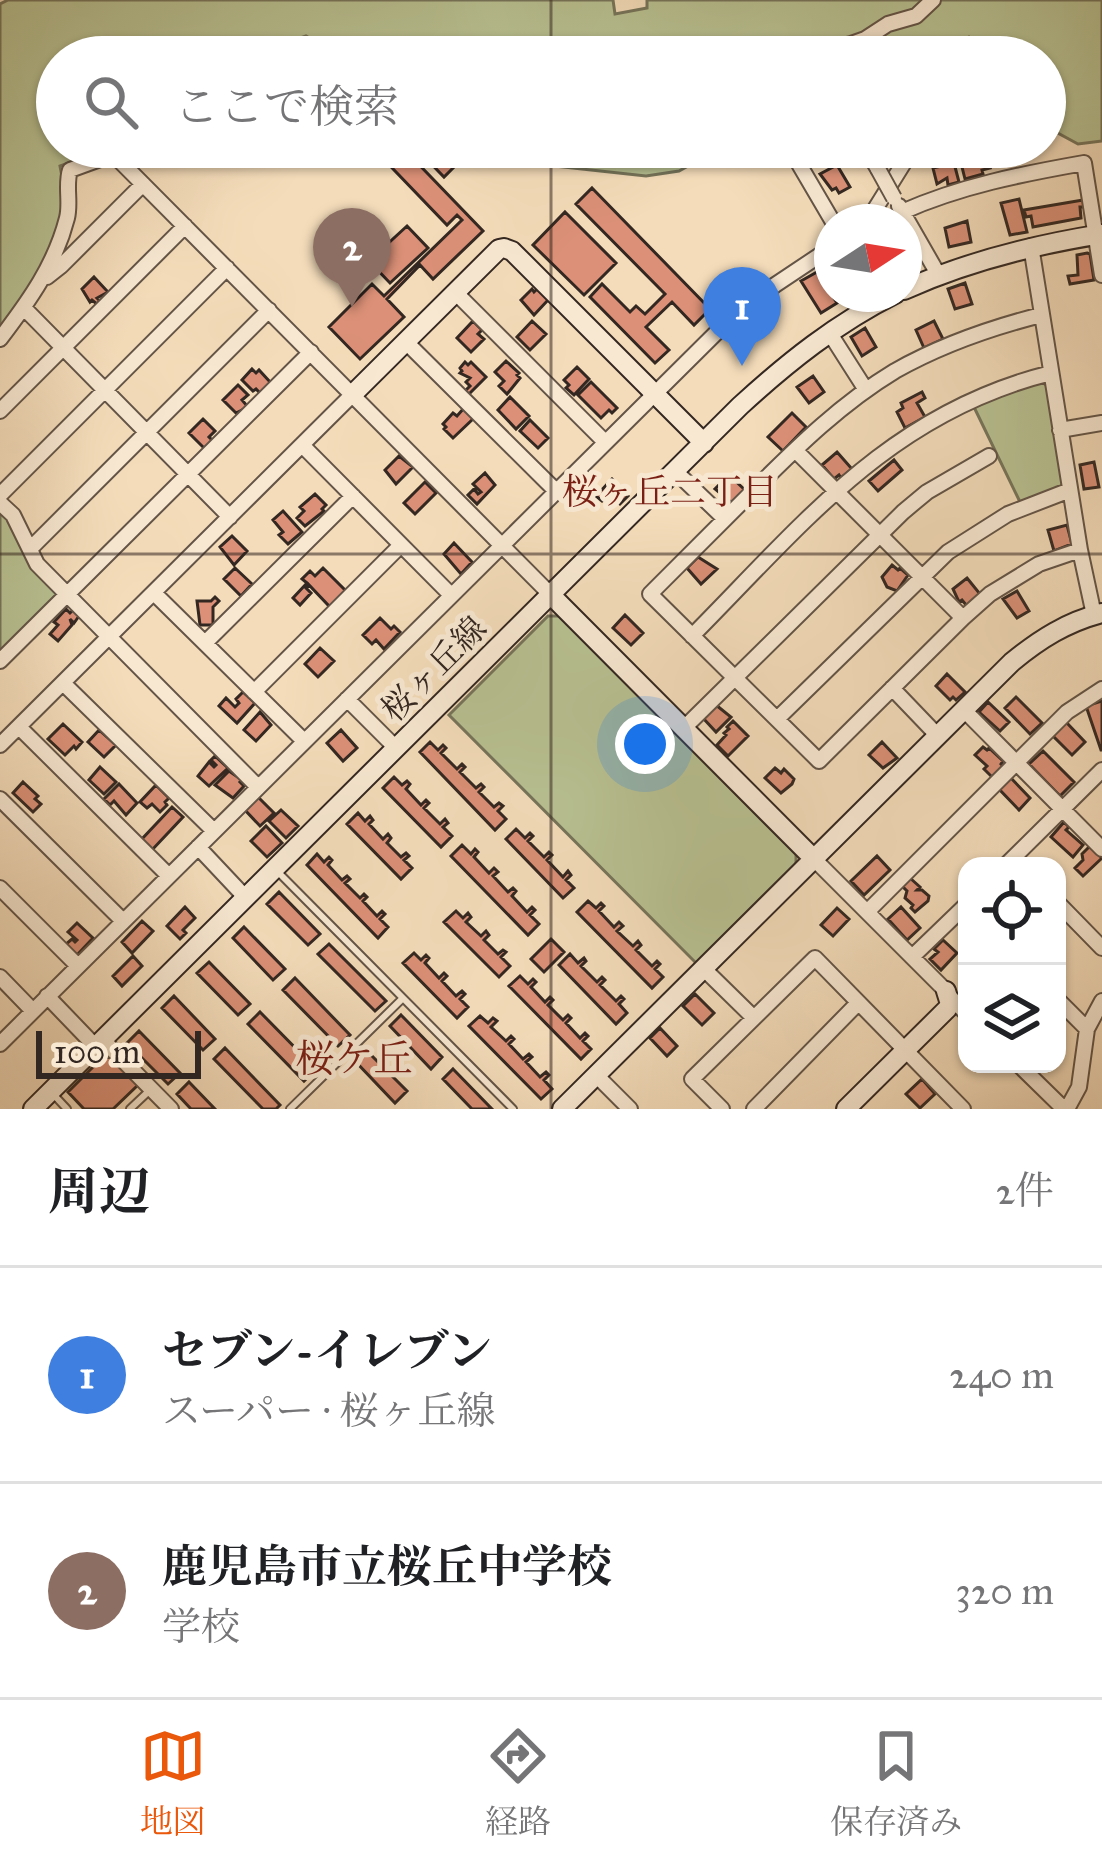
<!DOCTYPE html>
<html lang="ja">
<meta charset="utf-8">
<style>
:root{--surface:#fff;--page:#f6f6f6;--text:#202124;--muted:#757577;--line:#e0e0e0;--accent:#ea580c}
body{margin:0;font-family:"IM FELL Great Primer","Noto Serif JP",serif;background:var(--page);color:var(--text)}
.controls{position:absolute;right:36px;bottom:36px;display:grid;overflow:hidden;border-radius:24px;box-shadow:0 3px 9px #0004}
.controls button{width:108px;height:108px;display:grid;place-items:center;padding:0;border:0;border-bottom:3px solid var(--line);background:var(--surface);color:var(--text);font:60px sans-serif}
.compass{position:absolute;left:814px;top:204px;width:108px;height:108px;border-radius:50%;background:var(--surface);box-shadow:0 3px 9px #0004;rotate:78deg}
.scale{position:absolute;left:36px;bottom:30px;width:165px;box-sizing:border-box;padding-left:12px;border:6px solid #332721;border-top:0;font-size:33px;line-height:42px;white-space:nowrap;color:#332721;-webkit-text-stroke:9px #f8e8d2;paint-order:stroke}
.you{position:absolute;left:645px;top:744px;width:42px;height:42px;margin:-30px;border:9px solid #fff;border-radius:50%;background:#1a73e8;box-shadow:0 0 0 18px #1a73e833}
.badge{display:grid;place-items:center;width:78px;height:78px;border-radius:50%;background:var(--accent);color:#fff;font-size:39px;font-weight:700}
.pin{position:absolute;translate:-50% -99px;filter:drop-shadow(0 3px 6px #0008)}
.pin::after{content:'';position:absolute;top:63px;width:42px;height:36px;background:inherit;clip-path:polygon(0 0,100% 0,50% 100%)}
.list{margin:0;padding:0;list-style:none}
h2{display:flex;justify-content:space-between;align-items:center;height:156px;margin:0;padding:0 48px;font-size:51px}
h2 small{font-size:39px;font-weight:400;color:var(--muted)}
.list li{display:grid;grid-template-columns:78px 1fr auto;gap:36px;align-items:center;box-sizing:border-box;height:216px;padding:0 48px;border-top:3px solid var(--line)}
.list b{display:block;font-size:45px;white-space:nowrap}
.list p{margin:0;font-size:39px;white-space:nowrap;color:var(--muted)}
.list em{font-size:39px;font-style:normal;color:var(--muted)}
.icon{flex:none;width:66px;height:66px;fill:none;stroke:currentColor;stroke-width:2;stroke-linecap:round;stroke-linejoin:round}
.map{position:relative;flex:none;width:1102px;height:1109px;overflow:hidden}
.search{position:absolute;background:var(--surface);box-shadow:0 3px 9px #0004;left:36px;right:36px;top:36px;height:132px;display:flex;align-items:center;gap:30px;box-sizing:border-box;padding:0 42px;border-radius:66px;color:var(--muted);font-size:45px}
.sheet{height:588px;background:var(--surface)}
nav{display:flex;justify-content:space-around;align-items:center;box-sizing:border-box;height:168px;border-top:3px solid var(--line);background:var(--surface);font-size:33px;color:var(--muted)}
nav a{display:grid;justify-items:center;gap:6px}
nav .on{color:var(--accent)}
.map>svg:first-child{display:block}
</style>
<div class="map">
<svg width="1102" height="1109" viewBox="0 0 1102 1109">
<rect width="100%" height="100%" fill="#f4dcba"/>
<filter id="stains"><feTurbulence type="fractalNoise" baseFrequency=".00167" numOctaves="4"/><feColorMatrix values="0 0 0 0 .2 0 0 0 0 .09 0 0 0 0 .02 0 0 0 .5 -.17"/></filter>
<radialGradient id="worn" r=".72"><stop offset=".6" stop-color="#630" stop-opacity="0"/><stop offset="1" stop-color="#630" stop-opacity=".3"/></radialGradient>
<path fill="#b8c192" stroke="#76745a" stroke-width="3" d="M8 0H613L615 14 647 8V0H927C909 20 854 44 827 45 813 46 800 42 786 39L779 46 781 57H330L317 43 306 36 248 57H57V147H104L99 152 60 166C62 178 66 192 65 204 60 251 26 292 0 330V4Z
M938 0H1102V141L1078 144 1045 126V57H980L974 40 969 37 940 51 898 57 796 55 795 52 825 54Z
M473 147H722L679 171 646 176 527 163Z
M1040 380 1049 388 1064 483 1057 489 1020 502 973 405Z
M0 512 8 519 56 590V599L0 654Z
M548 616H559L796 854V864L696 963 449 715Z"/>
<path fill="#db9077" stroke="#332721" stroke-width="3" d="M372 147H402L483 231 433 279 420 265 387 299 404 317 360 359 329 327 372 284 384 296 462 220 457 215 447 225Z
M415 147H441L457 164 444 177Z
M976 147 981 166 988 164 990 168 982 170 983 174 965 179 958 151Z
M954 163 959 182 948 185 947 178 937 184 933 168Z
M837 165 850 187 839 193 836 188 832 190 820 174Z
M592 188 710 309 694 325 672 302 646 327 669 350 655 363 590 297 602 284 630 312 636 306 645 314 665 294 576 204Z
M1019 199 1027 232 1010 235 1001 203Z
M1083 200 1084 207H1080L1081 218 1033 227 1031 216 1026 217 1024 210Z
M565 212 616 263 584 295 533 245Z
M967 221 971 242 949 247 945 228Z
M407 226 428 248 390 283 369 261Z
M1087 253 1090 254 1094 280 1070 284 1068 276 1078 275 1077 255Z
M817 272 837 303 821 313 801 281Z
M94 277 108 292 97 298 101 302 98 305 92 300 90 302 82 289Z
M965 283 972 304 955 309 948 289Z
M532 289 534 292 537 289 549 299 534 315 521 300Z
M473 321 482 330 478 334 484 339 471 352 457 338Z
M532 321 546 334 530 350 517 337Z
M934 321 943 339 924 348 916 330Z
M865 328 876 347 862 356 851 337Z
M506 361 519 373 517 375 520 378 507 394 499 386 504 381 495 372Z
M465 362 468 365 471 362 486 377 468 395 465 391 470 386 466 382 470 378 460 373 462 371 460 368Z
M577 367 589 379 574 395 566 388 569 385 564 380Z
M252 369 256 373 259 370 271 383 261 394 256 389 253 391 242 380Z
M813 376 824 392 809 403 797 387Z
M591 382 617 408 612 413 609 410 601 418 578 395Z
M238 385 248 395 242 400 248 407 236 413 223 400Z
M922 392 925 398 917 403 925 417 905 428 897 412 903 408 901 403Z
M510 397 529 416 516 429 498 410Z
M464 408 474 418 453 438 444 429 446 427 443 424 453 413 457 416Z
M792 413 806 427 783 451 768 437Z
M203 419 215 431 209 437 213 441 205 449 189 433Z
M530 420 548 438 538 448 520 431Z
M837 452 852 469 841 478 839 475 834 479 822 465Z
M399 456 413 467 396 484 385 470Z
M894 460 902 470 878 491 869 481Z
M1094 462 1099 487 1084 489 1080 465Z
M485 473 495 485 477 504 468 495 474 489 478 494 481 492 473 484Z
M729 475 745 490 732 503 715 489Z
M612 479 628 496 620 504 613 497 610 499 607 496 602 501 596 496Z
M425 482 436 493 415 514 404 503Z
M315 494 326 505 322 509 324 511 305 526 297 518 304 511 300 507Z
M283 511 302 532 288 544 279 535 283 532 273 520Z
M1067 525 1072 544 1054 551 1048 530Z
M232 536 247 551 234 565 220 547Z
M454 543 472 562 461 574 444 554Z
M698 557 717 569 701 584 687 568Z
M892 565 898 570 900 568 908 575 897 591 887 587 882 577Z
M235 568 252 584 241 596 224 579Z
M323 568 346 591 330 607 309 585 306 588 311 593 300 605 293 598 307 583 302 579 310 571 315 576Z
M967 578 980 594 967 606 962 600 959 602 953 589Z
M1017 591 1029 611 1017 618 1003 599Z
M215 597 219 601 213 607V625H200L197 601H211Z
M66 609 70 613 73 610 79 616 74 623 70 619 72 625 58 641 50 634 58 625 54 622Z
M625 615 643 633 631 645 613 628Z
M380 618 391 629 394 626 400 632 384 649 376 640 372 644 363 635Z
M320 648 334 661 318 677 305 664Z
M947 674 965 692 956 700 953 697 950 700 936 686Z
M243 692 255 703 237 723 219 706 226 698 235 707 239 703 236 699Z
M1016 697 1042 723 1030 734 1005 708Z
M1102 701V750H1101L1086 706Z
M988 702 1009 722 1000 731 979 712Z
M716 705 731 717 716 732 703 718Z
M260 712 271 725 256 741 244 730Z
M733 721 748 736 728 756 717 745 726 735 724 733 729 729 727 727Z
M1066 722 1085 742 1072 755 1052 735Z
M63 724 82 742 76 749 74 746 65 755 48 739Z
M99 730 116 745 104 757 88 742Z
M341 730 357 748 343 761 327 743Z
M430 742 438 750 443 745 446 748 441 753 457 769 462 764 465 767 460 772 476 788 481 784 484 787 479 792 494 807 499 803 503 806 498 811 506 819 495 830 420 752Z
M882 742 897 758 883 768 869 755Z
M983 747 987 750 989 748 1003 761 1001 764 1003 766 992 777 984 769 987 766 975 755Z
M1043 751 1074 782 1060 796 1029 764Z
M215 756 228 768 209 786 198 776 209 762 214 767 216 765 211 760Z
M100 767 116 782 104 794 89 780Z
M775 768 781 773 784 769 794 779 792 784 781 793 765 778Z
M229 771 242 780 240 782 244 786 233 798 215 785Z
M394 777 402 785 407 781 410 784 406 789 421 805 426 800 429 803 424 808 440 824 445 819 448 823 443 827 452 836 441 847 383 788Z
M1010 777 1030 798 1019 810 998 788Z
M23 782 38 796 35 799 41 804 33 812 13 793Z
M119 784 137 803 126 815 114 801 110 805 104 799Z
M156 785 169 798 165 802 167 805 160 812 152 804 147 808 140 802Z
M257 796 274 813 260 826 244 809Z
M172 807 183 817 152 850 141 840Z
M281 810 298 826 286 838 269 821Z
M358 813 365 821 370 816 373 820 369 824 383 839 388 834 391 838 387 843 401 857 406 853 409 856 404 860 412 868 401 879 347 824Z
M1064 822 1069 827 1066 830 1083 845 1073 857 1051 837Z
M266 826 282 843 267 857 251 841Z
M516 829 525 838 530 833 533 836 528 841 544 857 549 852 552 855 547 860 563 877 568 871 571 875 566 880 574 888 563 898 506 839Z
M462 845 471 854 475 849 478 852 474 857 489 873 494 868 498 872 493 876 508 892 513 888 516 891 512 896 527 912 532 907 535 910 530 915 539 924 528 935 451 856Z
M1090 846 1102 858 1083 876 1075 868 1083 860 1082 854Z
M317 854 324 862 329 857 332 860 328 865 342 880 347 876 350 879 345 883 360 898 364 894 367 897 363 901 377 916 382 911 385 914 380 919 388 927 378 938 307 865Z
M877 856 890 870 864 895 851 881Z
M910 878 920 887 917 890H922L929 896 928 901 915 912 911 908 913 905 905 898 907 891 902 886Z
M279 892 320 934 308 945 267 904Z
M588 901 596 908 601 903 604 906 599 911 614 927 619 922 623 926 617 931 633 946 638 941 641 945 636 950 652 966 657 961 660 964 655 969 663 977 652 988 577 912Z
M185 907 195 918 183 930 186 933 180 939 167 926Z
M901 907 920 928 907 940 888 919Z
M837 908 849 919 833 936 821 925Z
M456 911 463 918 468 913 471 917 466 922 481 936 486 931 489 935 484 940 498 954 503 950 506 952 501 957 510 966 499 977 444 922Z
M142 921 153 931 132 953 122 942Z
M77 923 93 938 77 955 66 944 72 939 75 942 77 940 68 932Z
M244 927 285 969 273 980 233 938Z
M551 939 564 952 544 972 531 959Z
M943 940 957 953 941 970 930 959 938 952 934 949Z
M329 944 386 1001 375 1011 318 954Z
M414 953 421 960 426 955 429 958 425 963 439 978 444 973 447 976 442 981 456 996 462 991 465 994 460 999 468 1007 457 1018 403 963Z
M570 954 578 963 584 958 586 961 581 966 597 982 602 977 605 980 600 985 616 1001 621 996 624 999 619 1004 627 1013 616 1024 559 965Z
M133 956 142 966 122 986 113 976Z
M209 962 250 1004 238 1015 197 973Z
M520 976 528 984 533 979 536 982 531 987 545 1002 550 997 553 1000 548 1005 563 1020 568 1015 571 1018 566 1023 580 1038 585 1033 588 1036 583 1041 591 1049 581 1059 509 986Z
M295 978 350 1035 338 1046 283 990Z
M695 994 714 1013 702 1025 683 1006Z
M174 996 215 1039 203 1050 162 1008Z
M260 1012 316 1069 304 1081 248 1024Z
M401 1015 442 1057 431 1069 390 1026Z
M480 1016 488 1023 493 1018 497 1021 491 1027 506 1041 511 1036 514 1039 509 1044 523 1059 529 1054 532 1057 526 1062 540 1077 546 1072 549 1075 544 1080 552 1089 541 1099 469 1026Z
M660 1028 677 1046 667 1056 650 1038Z
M139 1031 180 1073 168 1084 127 1043Z
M225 1048 280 1105 276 1109H263L214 1059Z
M366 1050 407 1091 395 1103 355 1061Z
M111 1057 138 1085 113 1109H84L68 1092 102 1058Z
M453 1069 492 1109H472L443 1079Z
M922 1079 935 1094 920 1108 906 1094Z
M189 1082 215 1109H191L177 1094Z"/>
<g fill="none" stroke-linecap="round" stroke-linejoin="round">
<g stroke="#635447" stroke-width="10">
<path id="lane" d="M278 872 513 1109
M53 1094 67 1109
M130 1109 149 1091
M290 1109 403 998"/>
</g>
<g stroke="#635447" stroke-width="18">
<path id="street" d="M789 57 786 51 793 45 825 50 851 44 865 39 888 24 916 16 933 0
M929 57 968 47 976 57
M789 147 833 222
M865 147 878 169
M899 206 938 274
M902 212C960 186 1022 174 1084 163L1102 275
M867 222 905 161 922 147
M1031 246 1080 550 1039 564 990 594 963 618 819 761 650 594C685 559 720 524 754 490 798 446 842 403 895 371 941 345 990 328 1041 315
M47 277 61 266 143 184
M456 293 605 442
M24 308 230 517
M829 332 866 390
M0 339C29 301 55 265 67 218 71 202 65 185 70 170L103 158 110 151 551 595
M406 342 556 491
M0 411 185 226
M1060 430 1102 423
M302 445 451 595
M795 450 963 618
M675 471 725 519
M0 495 227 268
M0 503 13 515 37 564 258 787
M30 549 269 310
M1080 550 1094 615
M154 593 304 741
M692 636C804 523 890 413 1051 373
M205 643 353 496
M0 661 311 352
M63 683 214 831
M892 688 938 736
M254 692 401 545
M347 699 396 748
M964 710 1102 849
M777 719 948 552 1008 514 1070 490
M19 727 169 876
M684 728 903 512 927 492 989 456
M0 745 353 394
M0 799 123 921
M198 847 246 898
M814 859 946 991
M1005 866 1102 770
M0 888 78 966
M1057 902 1102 948
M867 912 1067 712 1102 689
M912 957 967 904
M704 969 754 1018
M0 977 33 1011
M47 996 96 1047
M949 996 967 1014
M1057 999 1087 1029
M103 1040 171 1109
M0 1044 716 333 775 285 832 247
M1018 1064 1064 1109
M596 1075 630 1109
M722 1109 692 1079 815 958 963 1109
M754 1109 858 1003
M1067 1109 1079 1087 1087 1029 1102 1001"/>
</g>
<g stroke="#332721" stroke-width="22">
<path id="secondary" d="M904 290C968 261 1033 245 1102 234
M353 394 499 249 504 248 512 251 704 443
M551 595 814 859
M33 1109 740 406C788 362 837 323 895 294
M562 1109 1012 662C1040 639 1067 622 1102 613
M846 1109 947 1009 950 1004 946 991"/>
</g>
<use href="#lane" stroke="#f8e8d2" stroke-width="6"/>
<use href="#street" stroke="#f8e8d2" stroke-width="14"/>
<use href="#secondary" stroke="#f8e8d2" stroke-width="18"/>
<g stroke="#635447" stroke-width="18" stroke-linecap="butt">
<path id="street-bridge" d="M878 169 894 198"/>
</g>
<use href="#street-bridge" stroke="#f8e8d2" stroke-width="14"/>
</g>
<path fill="none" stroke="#332721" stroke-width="3" stroke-opacity="0.55" d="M551 0V57M551 147V1109M0 554H1102"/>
<g text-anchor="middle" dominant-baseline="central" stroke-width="10" stroke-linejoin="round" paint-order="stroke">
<g font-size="33" fill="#332721" stroke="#f8e8d2">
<text transform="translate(434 669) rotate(-45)">桜ヶ丘線</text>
</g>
<g font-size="36" fill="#7a1f14" stroke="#f8e8d2">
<text x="670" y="492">桜ヶ丘二丁目</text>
</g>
<g font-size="39" fill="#7a1f14" stroke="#f8e8d2">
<text x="354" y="1059">桜ケ丘</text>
</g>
</g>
<rect width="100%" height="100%" filter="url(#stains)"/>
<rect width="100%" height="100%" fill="url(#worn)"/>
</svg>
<div class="controls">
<button><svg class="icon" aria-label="locate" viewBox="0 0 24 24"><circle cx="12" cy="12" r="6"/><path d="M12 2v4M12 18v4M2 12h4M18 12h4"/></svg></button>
<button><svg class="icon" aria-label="layers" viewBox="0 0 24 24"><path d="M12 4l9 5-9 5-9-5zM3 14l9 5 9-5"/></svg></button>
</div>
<svg class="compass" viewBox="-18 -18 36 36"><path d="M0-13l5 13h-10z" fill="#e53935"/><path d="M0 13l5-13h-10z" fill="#757577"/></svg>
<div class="scale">100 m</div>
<div class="you"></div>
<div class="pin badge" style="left:742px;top:366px;background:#3f7fe0">1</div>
<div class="pin badge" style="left:352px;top:307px;background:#8d6e63">2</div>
<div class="search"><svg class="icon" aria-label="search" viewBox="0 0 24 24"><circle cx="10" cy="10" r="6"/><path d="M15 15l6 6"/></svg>ここで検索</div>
</div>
<section class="sheet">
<h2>周辺<small>2件</small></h2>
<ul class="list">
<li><span class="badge" style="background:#3f7fe0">1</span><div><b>セブン-イレブン</b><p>スーパー · 桜ヶ丘線</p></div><em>240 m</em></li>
<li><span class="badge" style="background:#8d6e63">2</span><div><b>鹿児島市立桜丘中学校</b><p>学校</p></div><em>320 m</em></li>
</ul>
</section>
<nav>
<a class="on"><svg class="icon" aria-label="map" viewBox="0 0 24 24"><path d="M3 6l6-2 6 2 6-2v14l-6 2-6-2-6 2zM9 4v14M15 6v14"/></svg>地図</a>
<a><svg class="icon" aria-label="directions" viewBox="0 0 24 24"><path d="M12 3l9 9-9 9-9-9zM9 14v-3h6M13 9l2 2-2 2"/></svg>経路</a>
<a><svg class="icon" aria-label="saved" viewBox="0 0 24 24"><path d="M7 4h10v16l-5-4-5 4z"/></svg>保存済み</a>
</nav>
